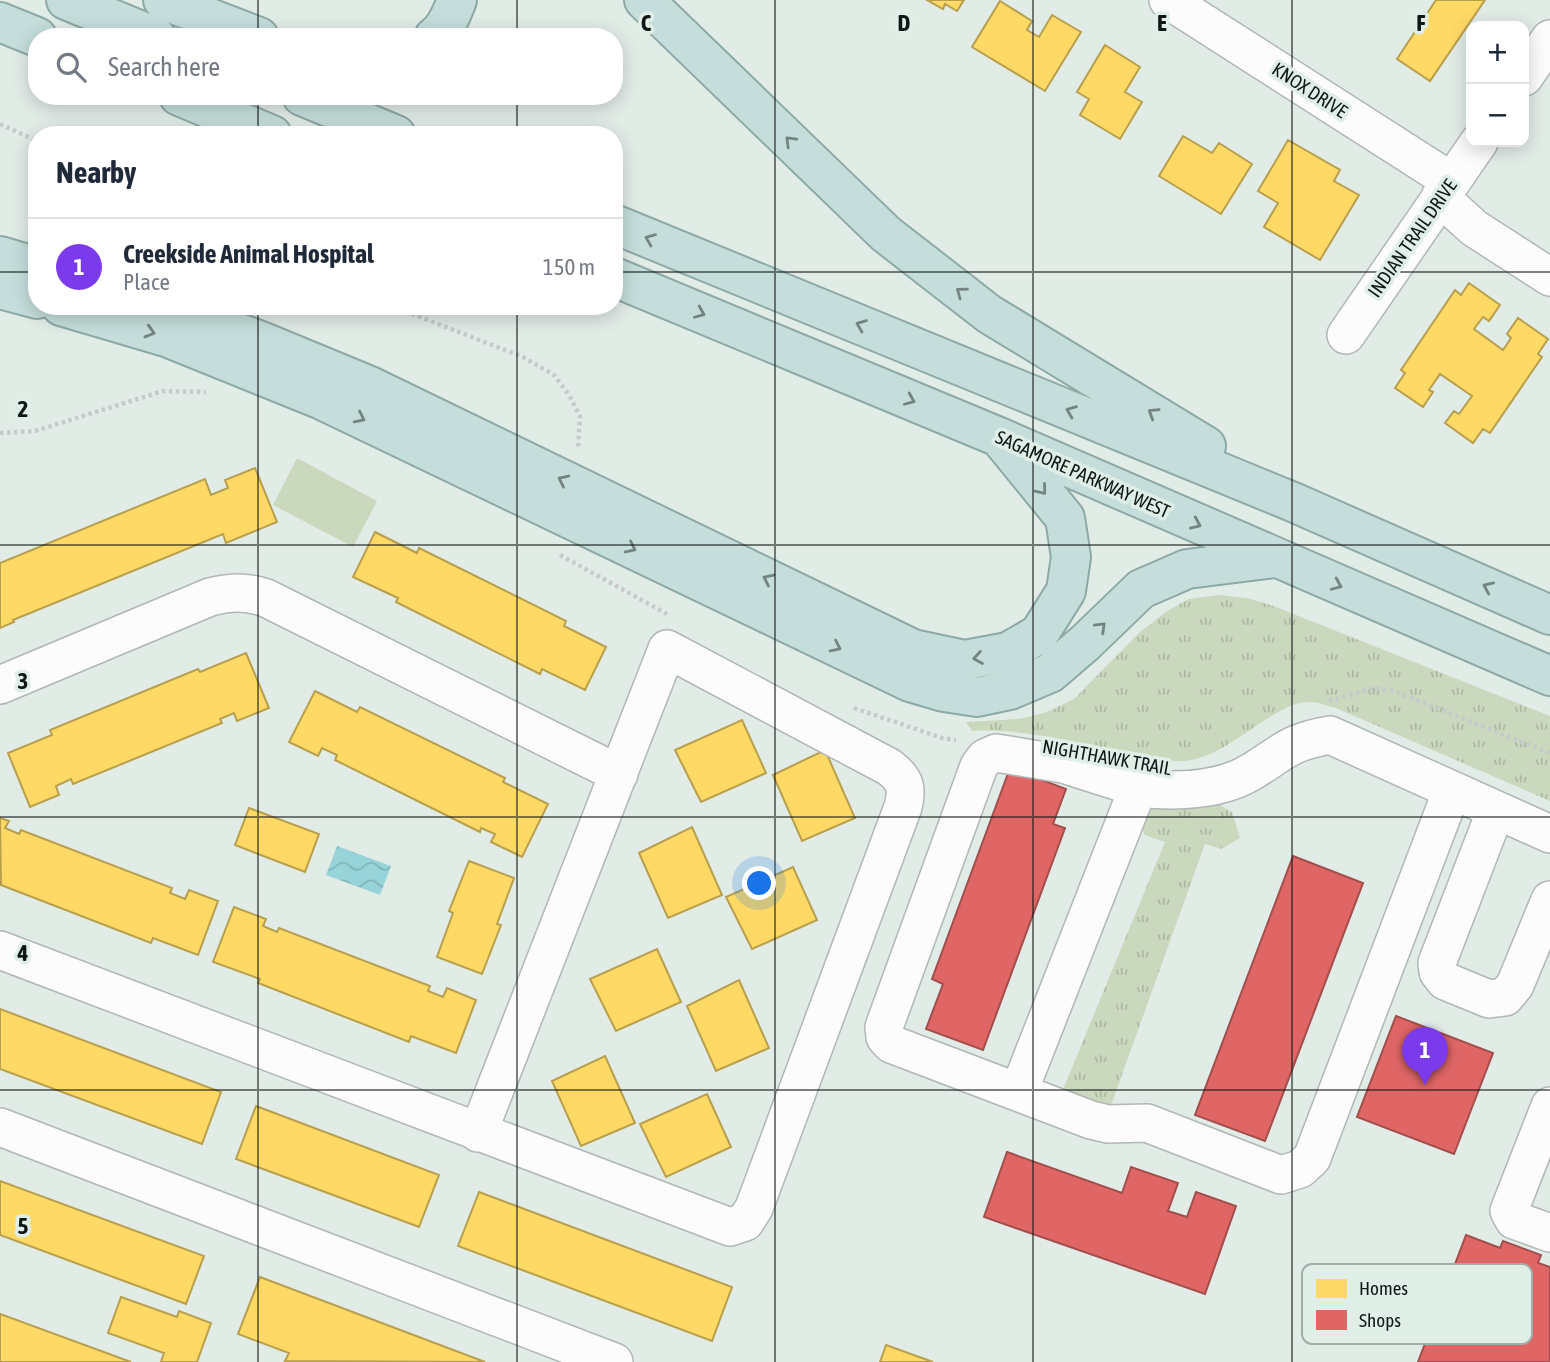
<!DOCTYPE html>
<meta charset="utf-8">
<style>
:root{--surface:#fff;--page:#f6f6f7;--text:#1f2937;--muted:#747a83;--line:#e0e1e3;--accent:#7c3aed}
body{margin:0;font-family:"Asap Condensed",sans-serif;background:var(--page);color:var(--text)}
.controls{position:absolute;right:21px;top:21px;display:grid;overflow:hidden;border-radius:14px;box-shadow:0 4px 18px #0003}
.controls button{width:63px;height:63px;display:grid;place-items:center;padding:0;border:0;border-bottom:2px solid var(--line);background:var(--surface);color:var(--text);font:35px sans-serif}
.you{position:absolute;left:760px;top:884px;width:24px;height:24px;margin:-18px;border:5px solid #fff;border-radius:50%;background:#1a73e8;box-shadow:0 0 0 10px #1a73e833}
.badge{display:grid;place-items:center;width:46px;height:46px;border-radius:50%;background:var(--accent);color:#fff;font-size:23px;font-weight:700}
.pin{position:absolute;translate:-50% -58px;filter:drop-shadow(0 2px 4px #0008)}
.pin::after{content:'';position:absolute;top:37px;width:24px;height:21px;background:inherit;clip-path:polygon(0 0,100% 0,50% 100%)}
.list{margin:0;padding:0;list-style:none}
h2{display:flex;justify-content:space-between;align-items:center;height:91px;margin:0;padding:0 28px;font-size:30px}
h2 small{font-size:23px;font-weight:400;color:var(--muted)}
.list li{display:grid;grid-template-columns:46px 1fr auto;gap:21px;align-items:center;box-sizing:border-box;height:98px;padding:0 28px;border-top:2px solid var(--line)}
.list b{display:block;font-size:26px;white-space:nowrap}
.list p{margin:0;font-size:23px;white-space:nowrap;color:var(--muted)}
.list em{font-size:23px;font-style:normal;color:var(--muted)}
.icon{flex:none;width:38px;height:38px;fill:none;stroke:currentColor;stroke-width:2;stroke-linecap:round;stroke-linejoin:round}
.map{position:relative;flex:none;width:1550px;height:1362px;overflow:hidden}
.search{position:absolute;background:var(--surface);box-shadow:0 4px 18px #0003;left:28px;top:28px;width:595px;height:77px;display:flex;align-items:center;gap:18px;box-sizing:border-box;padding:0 24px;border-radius:28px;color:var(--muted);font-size:26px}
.panel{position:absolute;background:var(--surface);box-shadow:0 4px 18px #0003;left:28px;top:126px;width:595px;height:189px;border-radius:28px}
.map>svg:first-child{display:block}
</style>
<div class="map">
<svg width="1550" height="1362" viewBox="0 0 1550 1362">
<defs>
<pattern id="grass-tufts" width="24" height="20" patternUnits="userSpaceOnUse" patternTransform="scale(1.75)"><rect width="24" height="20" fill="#cad8be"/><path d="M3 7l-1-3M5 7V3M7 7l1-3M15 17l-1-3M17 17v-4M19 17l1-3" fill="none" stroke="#acb9a2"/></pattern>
<pattern id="water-waves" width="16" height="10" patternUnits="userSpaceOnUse" patternTransform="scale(1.75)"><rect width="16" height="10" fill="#97d4d9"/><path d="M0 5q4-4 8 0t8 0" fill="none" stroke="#81b5b9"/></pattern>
</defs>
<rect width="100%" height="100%" fill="#e2ece7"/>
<path fill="url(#grass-tufts)" d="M1218 595 1247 598 1271 605 1550 716V801L1336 708C1327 706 1318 702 1310 702 1276 700 1229 757 1185 761 1161 762 1138 756 1115 751 1068 741 1021 728 972 731L966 722 1019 719 1047 712 1074 699 1139 633 1167 611 1189 599Z
M1209 799 1232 812 1240 838 1221 849 1205 844 1110 1108 1071 1099 1064 1087 1165 842 1145 835 1142 829 1143 816 1158 803Z"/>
<path fill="#cad8be" d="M297 458 377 501 353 547 273 505Z"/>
<path fill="url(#water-waves)" d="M337 846 391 866 380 895 326 875Z"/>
<path fill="#ffd966" stroke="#b89f4d" stroke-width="2" d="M927 0H964L957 11 945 4 943 9Z
M1436 0H1485L1430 81 1397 59Z
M1000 1 1032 21 1027 30 1039 37 1052 15 1081 32 1045 91 972 47Z
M1105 45 1140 67 1125 92 1142 102 1120 139 1080 115 1089 99 1077 92Z
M1183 136 1212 153 1219 143 1252 164 1221 214 1159 176Z
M1288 140 1340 170 1334 181 1359 195 1320 260 1264 227 1278 203 1258 191Z
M1469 283 1500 305 1489 321 1483 317 1474 329 1503 350 1511 338 1507 334 1518 318 1548 339 1538 354 1542 357 1490 433 1483 429 1473 443 1445 423 1454 411 1459 414 1472 396 1440 374 1429 390 1433 392 1423 407 1395 388 1405 373 1401 370 1455 290 1461 295Z
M255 468 277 522 226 543 223 534 13 620 14 622 0 628V563L205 479 211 495 228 488 225 480Z
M375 532 417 553 419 548 566 621 564 626 606 647 585 690 542 669 540 674 396 602 398 598 353 577Z
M246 653 269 708 237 721 234 713 220 719 222 723 73 784 71 779 56 786 59 795 30 807 8 753 52 735 50 730 198 669 200 672Z
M315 691 357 712 360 707 505 778 503 782 548 804 522 857 491 842 495 834 481 828 480 832 335 760 337 755 322 748 318 756 289 742Z
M742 720 766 773 701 802 675 750Z
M825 750 855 818 802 841 773 775Z
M249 808 319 834 305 872 235 845Z
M0 818 9 821 5 828 19 834 21 830 172 888 170 893 185 899 189 890 218 901 198 955 153 938 151 943 1 885Z
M692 827 722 895 668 918 639 853Z
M469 861 514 878 497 924 501 925 482 974 437 957 453 913 449 911Z
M793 867 817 920 752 949 726 897Z
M234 907 266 919 263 926 277 932 279 928 430 986 428 991 443 997 447 988 476 1000 456 1053 411 1036 409 1042 258 983 260 979 213 962Z
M657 949 681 1002 616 1031 590 979Z
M739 980 769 1048 716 1071 687 1006Z
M0 1009 221 1092 202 1144 0 1069Z
M605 1056 635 1123 581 1146 552 1081Z
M707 1094 731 1147 666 1177 640 1124Z
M256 1106 439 1175 419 1227 236 1159Z
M0 1181 204 1256 186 1304 0 1235Z
M479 1192 732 1287 712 1341 458 1246Z
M260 1277 485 1362 285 1361 289 1353 238 1334Z
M121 1297 177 1317 179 1311 211 1323 197 1362H161L164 1353 108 1333Z
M0 1314 131 1362H0Z
M886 1345 933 1362H880Z"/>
<path fill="#e06666" stroke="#a24e4d" stroke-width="2" d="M1010 768 1066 789 1053 824 1065 828 983 1050 926 1029 943 984 932 979Z
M1293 856 1363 883 1265 1141 1195 1115Z
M1396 1016 1493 1053 1454 1154 1357 1117Z
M1007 1152 1122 1193 1131 1167 1178 1183 1168 1211 1187 1217 1196 1192 1236 1206 1205 1294 984 1217Z
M1466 1235 1500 1248 1503 1241 1541 1255 1538 1263 1550 1267V1362H1418Z"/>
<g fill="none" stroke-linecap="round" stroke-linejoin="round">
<g stroke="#b0b7b4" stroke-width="40">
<path id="minor" d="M1168 0 1451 181
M1524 77 1550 39
M1440 197 1474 228 1550 277
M1346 335 1479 142
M0 685 210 597C230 592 246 591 266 598L619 774
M1138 788C1175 792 1218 792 1251 772 1284 752 1289 742 1330 735L1550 834
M1496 810 1437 963 1438 972 1445 981 1489 999 1505 997 1515 985 1550 900
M0 950 730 1227 745 1222 754 1208 903 807C908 788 905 779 889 767L667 649 478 1133
M1019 1091 1138 788 1063 764 996 753 985 758 979 766 884 1027 885 1037 891 1044 1091 1120 1108 1124 1147 1123 1281 1175 1300 1169 1312 1158 1452 790
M1550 1106 1509 1211 1514 1220 1550 1233
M0 1127 614 1362"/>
</g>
<g stroke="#8da9a5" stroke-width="42">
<path id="highway" d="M66 0 156 37
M163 0 259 37
M644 0 886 234 989 314 1206 446
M0 22 37 37
M434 37C446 29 452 13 457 0
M179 96 272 135
M302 96 396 135
M614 224 1293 502 1550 615
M0 256 37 267
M614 277 999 437 1550 676
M0 289 37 299
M61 306 166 337 322 400 910 682 944 692 977 697 1010 690 1050 673 1085 643 1141 589 1187 569 1274 558
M165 306 261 341 370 386 913 649 965 660 1008 652 1039 634 1066 591 1071 557 1065 518 999 437"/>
</g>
<path stroke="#c7cac8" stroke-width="4.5" stroke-dasharray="3.5 3.5" stroke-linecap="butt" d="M0 124 37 141
M392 306 523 357 554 375 569 395 580 416 578 449
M0 433 35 431 163 391 206 392
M560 555 669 615
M1329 701 1374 688 1391 690 1550 753
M854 708 942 738 956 740"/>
<use href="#minor" stroke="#fbfcfb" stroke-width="37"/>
<use href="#highway" stroke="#c5dedb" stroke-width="38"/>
</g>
<defs><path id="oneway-chevron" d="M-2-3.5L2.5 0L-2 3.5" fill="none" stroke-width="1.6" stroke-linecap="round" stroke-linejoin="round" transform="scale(1.75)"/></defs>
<g stroke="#748481">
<use href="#oneway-chevron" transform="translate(790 141) rotate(-136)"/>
<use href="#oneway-chevron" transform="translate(650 239) rotate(-158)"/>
<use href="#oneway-chevron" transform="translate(961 292) rotate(-143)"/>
<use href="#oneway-chevron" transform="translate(700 313) rotate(23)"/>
<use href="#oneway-chevron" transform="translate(861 325) rotate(-158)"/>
<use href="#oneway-chevron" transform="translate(150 332) rotate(16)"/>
<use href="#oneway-chevron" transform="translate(910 400) rotate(23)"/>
<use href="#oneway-chevron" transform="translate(1071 411) rotate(-158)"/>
<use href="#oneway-chevron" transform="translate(1153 413) rotate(-148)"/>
<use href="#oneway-chevron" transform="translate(360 418) rotate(26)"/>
<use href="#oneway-chevron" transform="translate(563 480) rotate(-154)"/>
<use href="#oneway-chevron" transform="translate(1042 490) rotate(51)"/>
<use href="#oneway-chevron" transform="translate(1196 524) rotate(24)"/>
<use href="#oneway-chevron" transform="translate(631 548) rotate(26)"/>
<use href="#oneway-chevron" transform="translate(768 579) rotate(-154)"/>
<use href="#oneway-chevron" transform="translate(1337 585) rotate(23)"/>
<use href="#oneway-chevron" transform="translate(1488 587) rotate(-156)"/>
<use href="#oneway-chevron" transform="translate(1101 627) rotate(-44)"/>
<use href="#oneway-chevron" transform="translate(836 647) rotate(26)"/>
<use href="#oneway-chevron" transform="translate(978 658) rotate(170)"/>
</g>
<path fill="none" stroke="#111714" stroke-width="2" stroke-opacity="0.55" d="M258 0V37M517 0V37M775 0V1362M1033 0V1362M1292 0V1362M258 96V135M517 96V135M0 272H37M614 272H1550M258 306V1362M517 306V1362M0 545H1550M0 817H1550M0 1090H1550"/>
<g text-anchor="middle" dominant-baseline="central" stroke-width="7" stroke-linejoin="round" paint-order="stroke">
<g font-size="19" fill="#111714" stroke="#dfefe7">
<text transform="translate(1310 90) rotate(33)">KNOX DRIVE</text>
<text transform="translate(1412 238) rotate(-55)">INDIAN TRAIL DRIVE</text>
<text transform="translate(1083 474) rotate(24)">SAGAMORE PARKWAY WEST</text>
<text transform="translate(1107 757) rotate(10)">NIGHTHAWK TRAIL</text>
</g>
</g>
<rect x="1302" y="1264" width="230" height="80" rx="10" fill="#dfefe7" stroke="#a1aea8" stroke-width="2"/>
<rect x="1316" y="1279" width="31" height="19" fill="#ffd966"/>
<rect x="1316" y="1310" width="31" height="20" fill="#e06666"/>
<g font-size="19" fill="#111714">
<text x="1359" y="1295">Homes</text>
<text x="1359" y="1327">Shops</text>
</g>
<g font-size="23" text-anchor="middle" font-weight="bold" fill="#111714" stroke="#dfefe7" stroke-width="7" stroke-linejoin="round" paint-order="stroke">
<text x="646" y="31">C</text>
<text x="904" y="31">D</text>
<text x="1162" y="31">E</text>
<text x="1421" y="31">F</text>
<text x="23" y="417">2</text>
<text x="23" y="689">3</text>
<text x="23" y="961">4</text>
<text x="23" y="1234">5</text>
</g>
</svg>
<div class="controls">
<button>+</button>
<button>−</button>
</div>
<div class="you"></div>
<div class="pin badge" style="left:1425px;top:1085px">1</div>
<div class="search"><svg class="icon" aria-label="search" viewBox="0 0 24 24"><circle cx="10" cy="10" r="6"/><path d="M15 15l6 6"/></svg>Search here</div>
<section class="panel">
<h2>Nearby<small></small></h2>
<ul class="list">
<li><span class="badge">1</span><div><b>Creekside Animal Hospital</b><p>Place</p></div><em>150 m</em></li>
</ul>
</section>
</div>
